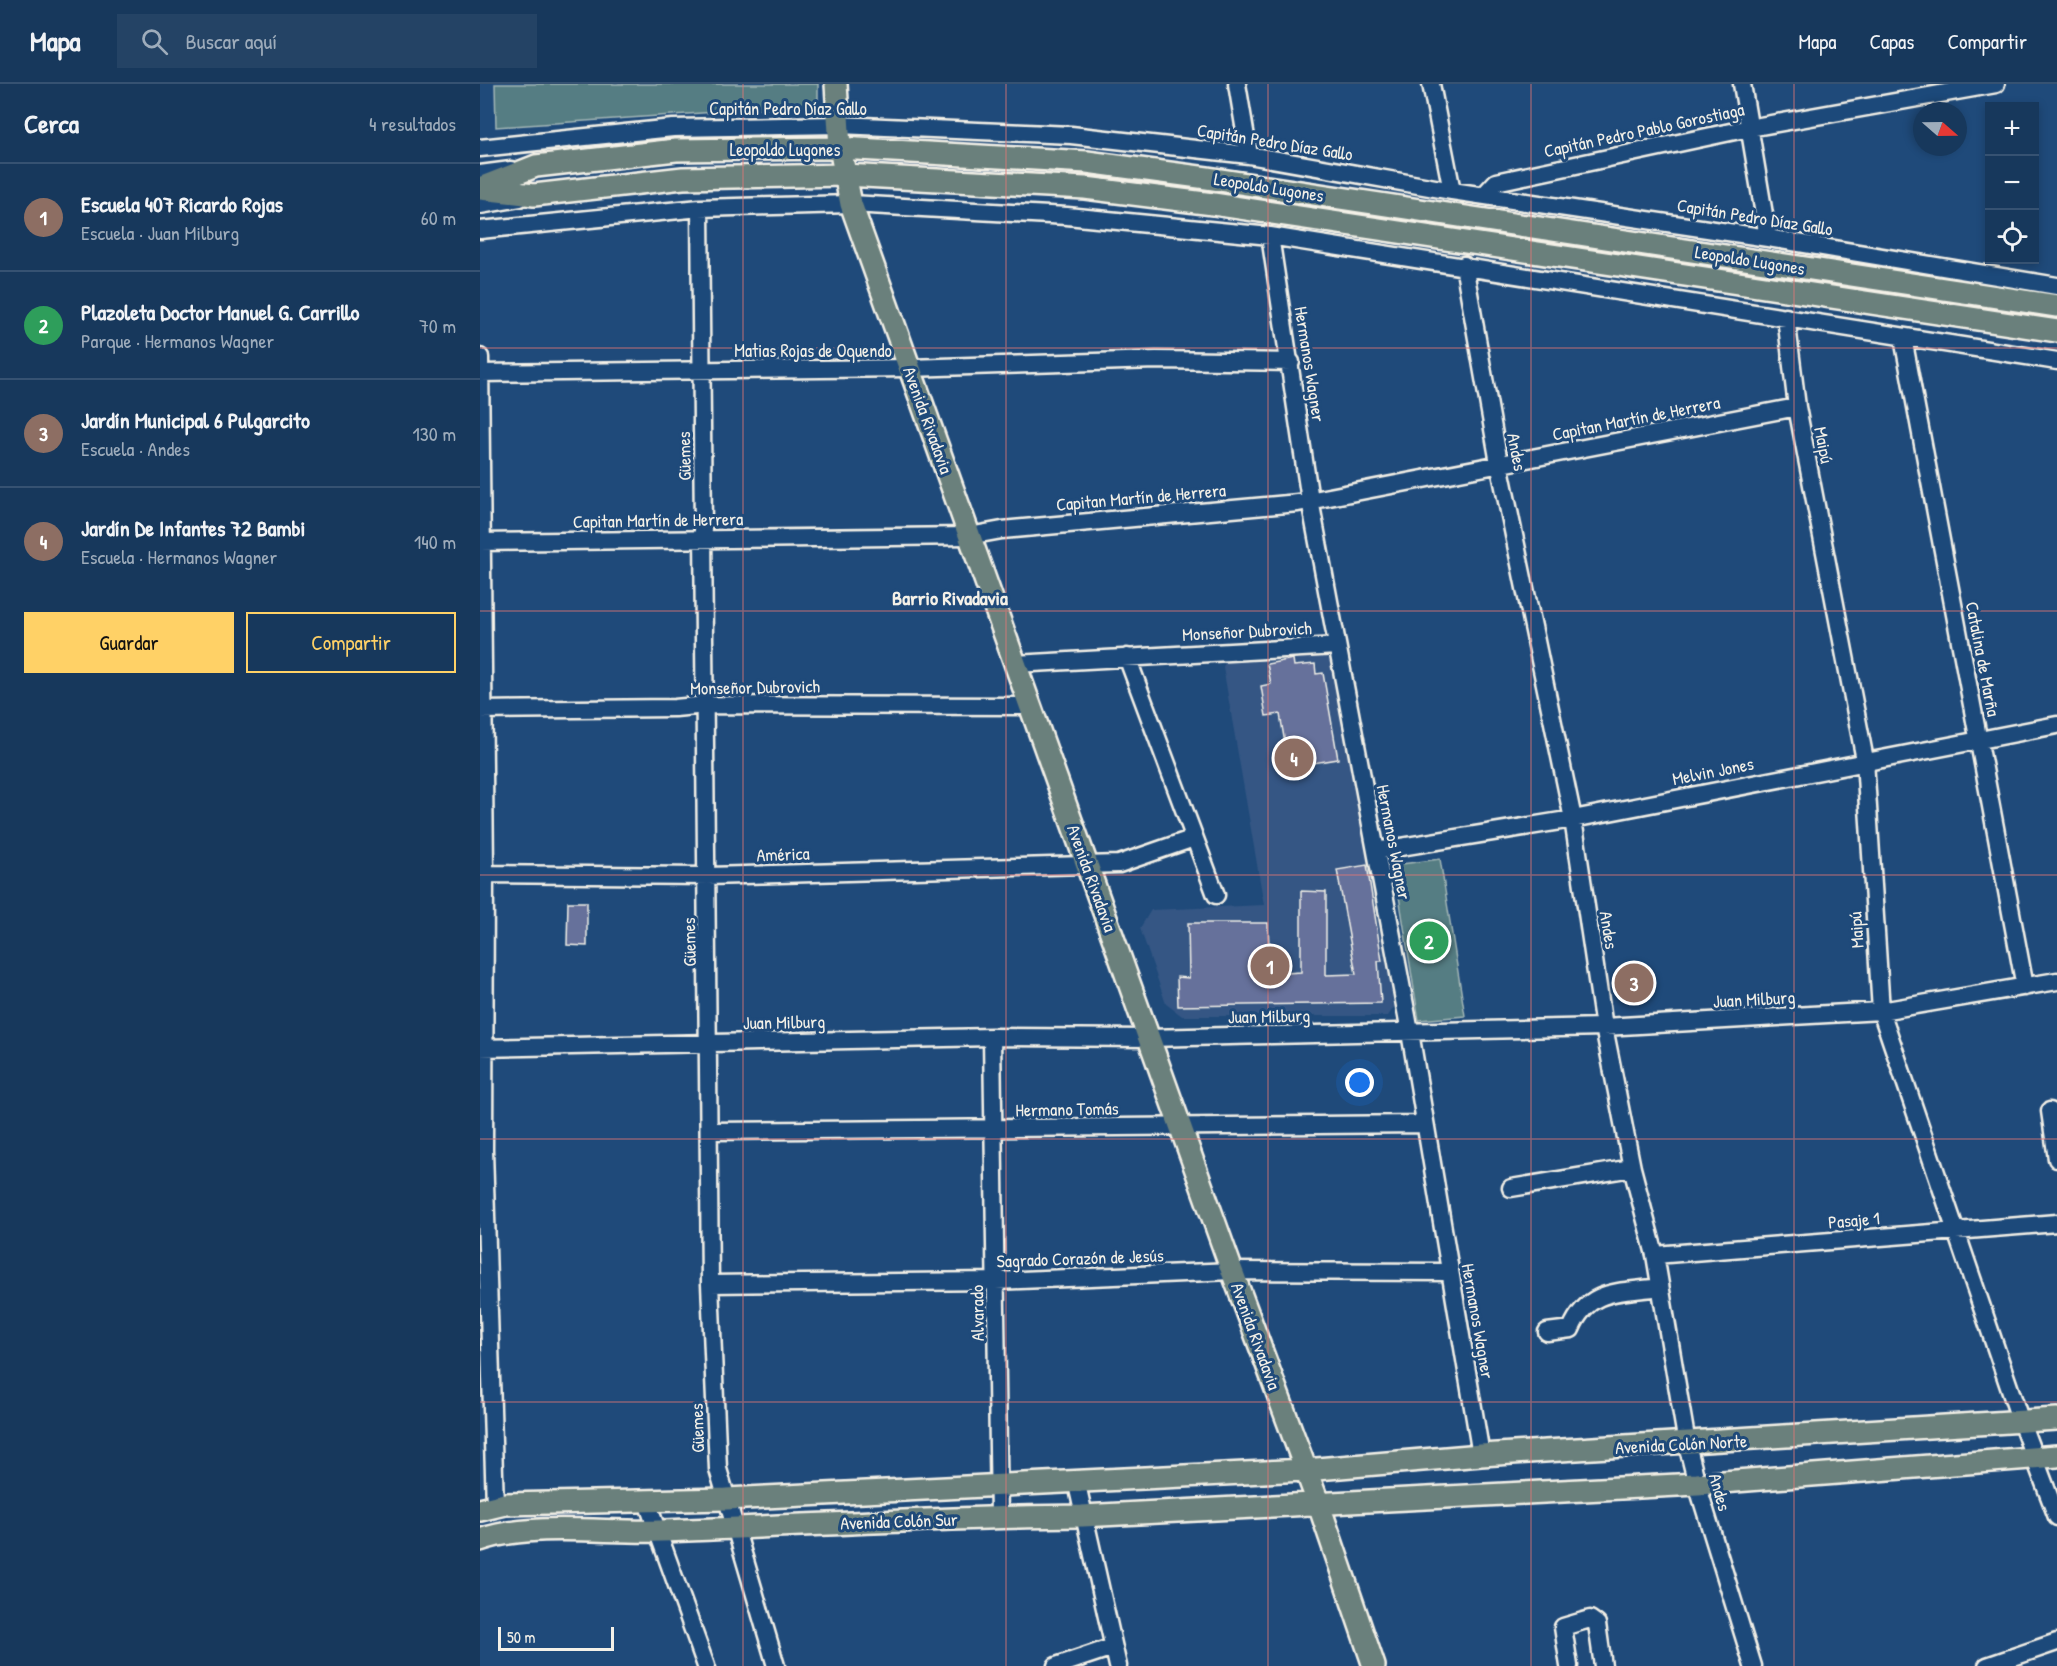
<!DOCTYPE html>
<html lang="es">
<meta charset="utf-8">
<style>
:root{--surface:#17385c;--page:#244365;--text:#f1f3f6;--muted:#9eacbb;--line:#365272;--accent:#ffd166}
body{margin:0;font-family:"Patrick Hand",sans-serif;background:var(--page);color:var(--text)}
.controls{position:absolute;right:18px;top:18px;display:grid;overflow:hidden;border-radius:0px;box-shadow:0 3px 9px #0003}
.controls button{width:54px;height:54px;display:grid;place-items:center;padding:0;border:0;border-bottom:2px solid var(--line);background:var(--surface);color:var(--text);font:30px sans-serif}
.compass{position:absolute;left:1433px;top:18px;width:54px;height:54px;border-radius:50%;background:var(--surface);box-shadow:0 3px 9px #0003;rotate:110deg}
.scale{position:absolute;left:18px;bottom:15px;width:116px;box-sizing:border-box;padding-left:6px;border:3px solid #f4f1e8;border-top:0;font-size:16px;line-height:21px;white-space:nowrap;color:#f4f1e8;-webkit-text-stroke:4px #1f4a7a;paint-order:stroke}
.you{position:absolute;left:880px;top:999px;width:21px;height:21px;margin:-15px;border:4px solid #fff;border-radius:50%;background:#1a73e8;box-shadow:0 0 0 9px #1a73e833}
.badge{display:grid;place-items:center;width:39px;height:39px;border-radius:50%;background:var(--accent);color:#fff;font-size:20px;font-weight:700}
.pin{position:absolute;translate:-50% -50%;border:3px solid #fff;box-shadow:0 2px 6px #0006}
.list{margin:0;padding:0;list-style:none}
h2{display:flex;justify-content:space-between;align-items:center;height:78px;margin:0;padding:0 24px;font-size:26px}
h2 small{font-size:20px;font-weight:400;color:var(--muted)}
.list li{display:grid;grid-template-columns:39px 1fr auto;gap:18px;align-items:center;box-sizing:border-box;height:108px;padding:0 24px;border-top:2px solid var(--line)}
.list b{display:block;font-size:22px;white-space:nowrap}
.list p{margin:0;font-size:20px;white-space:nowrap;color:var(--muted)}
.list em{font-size:20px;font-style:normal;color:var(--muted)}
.actions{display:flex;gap:12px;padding:18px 24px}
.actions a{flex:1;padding:14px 0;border:2px solid var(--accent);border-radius:0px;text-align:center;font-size:21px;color:var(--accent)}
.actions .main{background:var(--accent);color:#111}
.icon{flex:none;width:33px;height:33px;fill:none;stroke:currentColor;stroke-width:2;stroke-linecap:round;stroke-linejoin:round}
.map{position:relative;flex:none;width:1577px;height:1582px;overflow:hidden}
header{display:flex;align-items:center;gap:36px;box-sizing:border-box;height:84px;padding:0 30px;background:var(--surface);border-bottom:2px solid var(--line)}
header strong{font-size:28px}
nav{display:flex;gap:33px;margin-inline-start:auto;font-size:21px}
.search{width:420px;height:54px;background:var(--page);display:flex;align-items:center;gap:15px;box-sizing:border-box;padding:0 21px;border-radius:0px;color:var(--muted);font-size:22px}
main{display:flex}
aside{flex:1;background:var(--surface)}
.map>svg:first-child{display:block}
</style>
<header>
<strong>Mapa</strong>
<div class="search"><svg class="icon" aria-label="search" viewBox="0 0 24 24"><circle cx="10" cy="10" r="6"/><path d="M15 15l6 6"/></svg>Buscar aquí</div>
<nav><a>Mapa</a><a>Capas</a><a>Compartir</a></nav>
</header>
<main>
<aside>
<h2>Cerca<small>4 resultados</small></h2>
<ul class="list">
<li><span class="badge" style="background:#8d6e63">1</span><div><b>Escuela 407 Ricardo Rojas</b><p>Escuela · Juan Milburg</p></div><em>60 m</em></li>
<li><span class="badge" style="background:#2e9e5b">2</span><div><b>Plazoleta Doctor Manuel G. Carrillo</b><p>Parque · Hermanos Wagner</p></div><em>70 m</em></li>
<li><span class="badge" style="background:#8d6e63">3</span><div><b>Jardín Municipal 6 Pulgarcito</b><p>Escuela · Andes</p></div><em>130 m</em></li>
<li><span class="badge" style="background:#8d6e63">4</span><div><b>Jardín De Infantes 72 Bambi</b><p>Escuela · Hermanos Wagner</p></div><em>140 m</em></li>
</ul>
<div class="actions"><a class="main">Guardar</a><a>Compartir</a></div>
</aside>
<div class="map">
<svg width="1577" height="1582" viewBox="0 0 1577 1582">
<rect width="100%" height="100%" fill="#1f4a7a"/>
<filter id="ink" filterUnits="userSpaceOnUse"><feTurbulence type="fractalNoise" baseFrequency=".0167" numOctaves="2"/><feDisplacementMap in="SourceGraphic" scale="12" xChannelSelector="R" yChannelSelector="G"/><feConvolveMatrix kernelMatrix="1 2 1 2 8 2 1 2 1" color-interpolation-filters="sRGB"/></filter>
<g filter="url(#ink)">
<path fill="#345684" d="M843 570 853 578 914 923 908 932H702L686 920 660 844 671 826 784 821 743 583 746 576Z"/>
<path fill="#557d83" stroke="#a4b7b6" stroke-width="1.5" d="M15 0H338V21L16 43Z
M960 775 985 932 939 936 914 781Z"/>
<path fill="#66719b" stroke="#f4f1e8" stroke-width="1.5" d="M813 575 814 582 835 580 836 590 843 589 858 675 809 683 800 630 786 632 781 602 791 600 787 580Z
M887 781 902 877H898L901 919 698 922 697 893 709 894 708 839H788L790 890 821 888V807L846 808V891L876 890 857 786Z
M88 818H107V862L87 861Z"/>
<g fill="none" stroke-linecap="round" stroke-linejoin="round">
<g stroke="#f4f1e8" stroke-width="21">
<path id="minor" d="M757 0 769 71
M951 0 972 107
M1262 0 1288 154
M0 64 193 44 359 41 591 51 769 71 972 107 1288 154 1577 202
M0 90 31 86
M1004 111 1016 98 1269 44 1516 0
M0 121 40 114
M220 124 230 1200 238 1385 296 1582
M0 146 220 124 371 120 587 132 790 152 1577 277
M790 152 830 416 930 948 1001 1371
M984 181 1019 379 1093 735 1124 943 1152 1084 1175 1171 1207 1360 1217 1400 1273 1582
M1306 233 1317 323 1385 676 1401 927 1541 1338 1577 1433
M1423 254 1545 903
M0 273 5 789 4 1066 15 1422
M0 289 429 284 676 276 811 278
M0 458 489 452 522 446 818 419 1317 323
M647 573 736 811
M535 580 857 562
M0 626 195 624 226 621 550 622
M896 767 1093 735 1577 641
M0 790 228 792 639 780 714 754
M512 953 519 1433
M0 964 512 953 669 954 1124 943 1401 927 1577 897
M1570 1027 1577 1075
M230 1047 945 1040
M1031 1104 1152 1084
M1175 1171 1577 1139
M230 1200 516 1197 752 1187 970 1188
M1067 1248 1091 1245C1109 1203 1140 1209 1180 1203
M596 1396 638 1582
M167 1418 226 1582
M576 1582 633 1563
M1089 1582 1083 1543 1110 1535 1117 1540 1123 1582
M1507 1582 1577 1558"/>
</g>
<g stroke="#f4f1e8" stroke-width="26">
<path id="major" d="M356 0 360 64 371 120 752 1187 839 1421 894 1582
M0 104 56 82 196 66 360 64 607 78 727 94 1577 222
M1 105 54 111 203 94 365 91 605 104 733 120 1577 247
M0 1426 25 1420 246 1415 825 1386 1001 1371 1577 1335
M0 1456C51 1438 125 1449 180 1447 321 1442 462 1433 602 1432L1217 1400 1577 1372"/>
</g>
<use href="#minor" stroke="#1f4a7a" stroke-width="16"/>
<use href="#major" stroke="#6a807c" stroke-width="21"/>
</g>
</g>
<path fill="none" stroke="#e27875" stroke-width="1.5" stroke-opacity="0.55" d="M263 0V1582M526 0V1582M788 0V1582M1051 0V1582M1314 0V1582M0 264H1577M0 527H1577M0 791H1577M0 1055H1577M0 1318H1577"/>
<g text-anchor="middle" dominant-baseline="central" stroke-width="6" stroke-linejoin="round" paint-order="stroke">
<g font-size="18" fill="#f4f1e8" stroke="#1f4a7a">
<text x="308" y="24">Capitán Pedro Díaz Gallo</text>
<text transform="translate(1164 46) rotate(-12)">Capitán Pedro Pablo Gorostiaga</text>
<text transform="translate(795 58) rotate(9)">Capitán Pedro Díaz Gallo</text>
<text x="305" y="65">Leopoldo Lugones</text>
<text transform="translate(789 103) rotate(9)">Leopoldo Lugones</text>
<text transform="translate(1275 133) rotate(9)">Capitán Pedro Díaz Gallo</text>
<text transform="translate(1270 176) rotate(9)">Leopoldo Lugones</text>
<text x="333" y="266">Matias Rojas de Oquendo</text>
<text transform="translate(830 280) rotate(81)">Hermanos Wagner</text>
<text transform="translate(1156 334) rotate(-11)">Capitan Martín de Herrera</text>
<text transform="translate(448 336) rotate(70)">Avenida Rivadavia</text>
<text transform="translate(1344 361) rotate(79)">Maipú</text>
<text transform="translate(1037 368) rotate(79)">Andes</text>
<text transform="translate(204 372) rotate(-91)">Güemes</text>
<text transform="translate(661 413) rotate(-5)">Capitan Martín de Herrera</text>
<text transform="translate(178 436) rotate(-1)">Capitan Martín de Herrera</text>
<text transform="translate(767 547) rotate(-3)">Monseñor Dubrovich</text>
<text transform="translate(1503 575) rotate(79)">Catalina de Marña</text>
<text transform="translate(275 603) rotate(-1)">Monseñor Dubrovich</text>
<text transform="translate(1233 687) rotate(-11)">Melvin Jones</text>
<text transform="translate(914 758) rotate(79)">Hermanos Wagner</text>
<text transform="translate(303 770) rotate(-2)">América</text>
<text transform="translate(612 794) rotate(70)">Avenida Rivadavia</text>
<text transform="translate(1129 846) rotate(81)">Andes</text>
<text transform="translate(1376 846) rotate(-94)">Maipú</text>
<text transform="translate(209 858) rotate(-91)">Güemes</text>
<text transform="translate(1274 915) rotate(-3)">Juan Milburg</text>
<text transform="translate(789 932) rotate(-1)">Juan Milburg</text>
<text transform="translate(304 938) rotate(-1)">Juan Milburg</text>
<text transform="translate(587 1025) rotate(-1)">Hermano Tomás</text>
<text transform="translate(1374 1136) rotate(-5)">Pasaje 1</text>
<text transform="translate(600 1174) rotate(-2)">Sagrado Corazón de Jesús</text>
<text transform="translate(497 1229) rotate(-91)">Alvarado</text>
<text transform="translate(998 1237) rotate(80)">Hermanos Wagner</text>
<text transform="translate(776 1252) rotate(70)">Avenida Rivadavia</text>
<text transform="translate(217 1344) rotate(-92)">Güemes</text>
<text transform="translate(1201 1360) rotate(-3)">Avenida Colón Norte</text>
<text transform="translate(1240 1408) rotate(74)">Andes</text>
<text transform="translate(419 1437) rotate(-2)">Avenida Colón Sur</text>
</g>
<g font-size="20" font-weight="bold" fill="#f4f1e8" stroke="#1f4a7a">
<text x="470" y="513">Barrio Rivadavia</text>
</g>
</g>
</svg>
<div class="controls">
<button>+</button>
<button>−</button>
<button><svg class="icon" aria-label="locate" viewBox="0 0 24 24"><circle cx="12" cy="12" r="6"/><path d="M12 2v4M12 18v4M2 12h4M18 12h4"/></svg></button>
</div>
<svg class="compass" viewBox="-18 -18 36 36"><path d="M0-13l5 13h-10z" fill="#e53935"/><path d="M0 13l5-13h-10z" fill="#9eacbb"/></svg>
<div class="scale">50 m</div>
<div class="you"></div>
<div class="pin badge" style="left:790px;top:882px;background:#8d6e63">1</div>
<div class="pin badge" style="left:949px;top:857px;background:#2e9e5b">2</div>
<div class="pin badge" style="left:1154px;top:899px;background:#8d6e63">3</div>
<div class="pin badge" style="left:814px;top:674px;background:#8d6e63">4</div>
</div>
</main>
